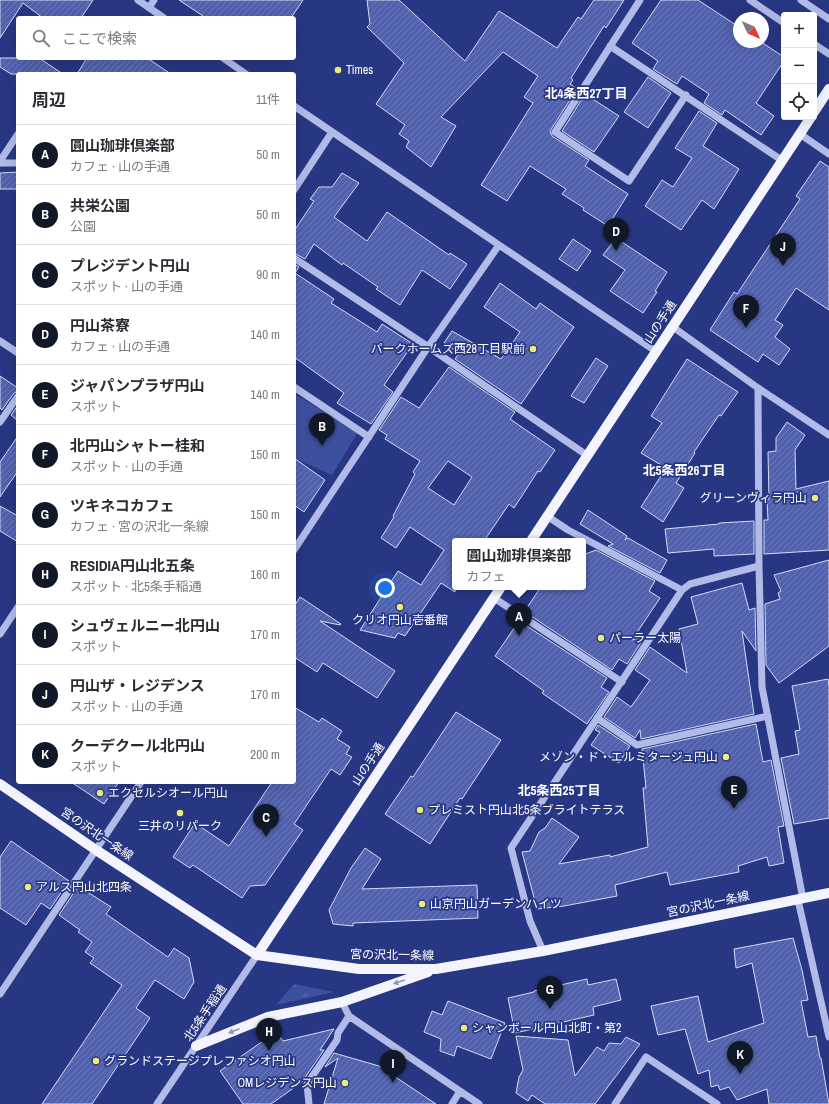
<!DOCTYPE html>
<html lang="ja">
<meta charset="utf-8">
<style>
:root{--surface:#fff;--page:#f2f2f3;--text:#2b2b33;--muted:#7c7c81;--line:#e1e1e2;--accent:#111827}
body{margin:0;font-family:"Archivo Narrow","Noto Sans JP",sans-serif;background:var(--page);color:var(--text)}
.controls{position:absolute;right:12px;top:12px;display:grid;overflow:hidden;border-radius:4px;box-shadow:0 4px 16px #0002}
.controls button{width:36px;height:36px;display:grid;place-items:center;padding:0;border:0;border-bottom:1px solid var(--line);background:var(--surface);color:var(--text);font:20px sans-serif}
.compass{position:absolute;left:733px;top:12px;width:36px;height:36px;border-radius:50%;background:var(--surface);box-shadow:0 4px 16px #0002;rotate:134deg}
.you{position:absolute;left:385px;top:588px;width:14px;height:14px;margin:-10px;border:3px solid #fff;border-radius:50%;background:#1a73e8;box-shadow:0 0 0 6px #1a73e833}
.badge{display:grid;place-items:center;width:26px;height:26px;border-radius:50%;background:var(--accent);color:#fff;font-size:13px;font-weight:700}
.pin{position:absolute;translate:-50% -33px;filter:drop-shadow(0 1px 2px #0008)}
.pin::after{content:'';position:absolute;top:21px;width:14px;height:12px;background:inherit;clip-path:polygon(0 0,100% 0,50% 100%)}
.popup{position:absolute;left:452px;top:538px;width:134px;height:52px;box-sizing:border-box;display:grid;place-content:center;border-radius:4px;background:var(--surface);filter:drop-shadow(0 1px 3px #0005);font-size:13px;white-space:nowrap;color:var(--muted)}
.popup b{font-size:15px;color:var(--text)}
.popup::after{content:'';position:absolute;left:50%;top:100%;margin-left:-8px;border:8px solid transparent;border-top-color:var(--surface)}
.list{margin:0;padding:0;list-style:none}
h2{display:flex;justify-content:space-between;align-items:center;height:52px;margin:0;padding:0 16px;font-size:17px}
h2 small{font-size:13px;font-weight:400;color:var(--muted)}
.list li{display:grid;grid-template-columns:26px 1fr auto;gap:12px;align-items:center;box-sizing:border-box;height:60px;padding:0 16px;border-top:1px solid var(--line)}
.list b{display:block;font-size:15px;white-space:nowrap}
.list p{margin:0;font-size:13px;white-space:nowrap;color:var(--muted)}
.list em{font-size:13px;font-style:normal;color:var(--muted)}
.icon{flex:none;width:22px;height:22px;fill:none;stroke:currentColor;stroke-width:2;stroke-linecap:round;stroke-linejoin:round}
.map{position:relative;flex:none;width:829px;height:1104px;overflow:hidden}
.search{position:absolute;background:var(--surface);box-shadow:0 4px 16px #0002;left:16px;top:16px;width:280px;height:44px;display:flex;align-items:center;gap:10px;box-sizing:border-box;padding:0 14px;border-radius:4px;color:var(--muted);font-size:15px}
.panel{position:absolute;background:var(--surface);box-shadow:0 4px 16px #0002;left:16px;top:72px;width:280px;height:712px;border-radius:4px}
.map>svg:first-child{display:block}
</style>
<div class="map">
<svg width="829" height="1104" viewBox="0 0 829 1104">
<defs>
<pattern id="grass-tufts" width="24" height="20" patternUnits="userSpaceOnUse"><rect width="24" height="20" fill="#3d4f9f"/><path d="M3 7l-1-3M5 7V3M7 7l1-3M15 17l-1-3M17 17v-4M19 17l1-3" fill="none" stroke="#5a69ad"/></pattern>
<pattern id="building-hatch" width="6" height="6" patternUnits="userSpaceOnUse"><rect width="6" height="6" fill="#5161ab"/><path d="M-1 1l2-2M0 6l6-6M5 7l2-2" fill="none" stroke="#6b79b8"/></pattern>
</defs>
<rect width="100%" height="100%" fill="#283783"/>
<path fill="url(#grass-tufts)" d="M294 984 334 992 276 1005Z"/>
<path fill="#3d4f9f" d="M294 395H296L358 432 332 475 298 460 294 464Z"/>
<path fill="url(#building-hatch)" stroke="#d5dbf5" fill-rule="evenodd" d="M0 0H93L81 18H43L23 3 0 38Z
M179 0H303L291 18H206Z
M367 0H399L465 61 499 11 557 48 578 17 581 19 594 0H624L606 28 604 26 571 78 573 80 570 84 577 89 550 131 552 136 589 160 585 166 628 194 608 226 583 210 584 208 562 194 566 189 530 166 507 201 481 185 533 103 524 97 538 76 503 52 441 117 456 126 431 167 406 147 409 141 399 134 405 125 376 104 404 63 367 27 370 24Z
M661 0H698L739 27V42H761L784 57V61L756 103 774 116 761 135 725 110 722 115 704 103 709 94 682 76 677 84 653 69 658 61 632 43Z
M0 58H39L63 74H11L0 67Z
M87 58H147L171 74H77Z
M648 77 671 93 648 128 624 112Z
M585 94 619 116 594 152 562 131Z
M699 111 717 123 703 146 739 169 714 209 702 200 681 230 645 206 662 180 673 187 692 158 675 148Z
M820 161 829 167V310L796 288 775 320 783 325 775 337 790 349 779 365 763 354 758 362 710 330 734 292 737 294 800 199 796 196Z
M18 172V189H0V173Z
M342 173 359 183 334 217 367 241 387 212 449 255 450 253 467 264 450 289 422 270 400 305 376 289 378 287 343 263 342 265 314 244 305 259 294 253V231L314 201 310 199 319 187H332Z
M616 238 667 272 655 291 657 292 643 313 610 291 625 270 603 255Z
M573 239 591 251 577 271 559 259Z
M294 264 299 267 295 273 334 299 331 303 377 332 382 324 413 344 384 385 393 392 371 424 337 403 344 393 294 357Z
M500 283 536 309 540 303 574 327 521 404 455 359 459 353 444 343 452 331 501 359 520 332 484 307Z
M596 358 608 366 584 403 571 396Z
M687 359 738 392 721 416 719 415 694 452 695 453 676 483 684 488 663 522 641 507 666 468 641 453 662 423 651 416Z
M449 367 515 412 510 419 555 450 540 472 538 471 514 508 509 504 484 541H455V592L441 583 405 636 398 633 395 638 360 630 398 571 421 585 444 550 410 527 396 548 381 538 394 517 393 516 415 474 413 472 420 461 385 439 387 435 379 430 401 397 419 408ZM448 461 472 477 454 505 428 488Z
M0 376 18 388V391L14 393 2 410 0 408Z
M18 405V421L11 415Z
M787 422 805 435 795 450 796 489 829 481V550L764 554V520H768L767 500 769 499 768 452 776 451V438Z
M18 436V471L0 497V462Z
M294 458 325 480 304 512 294 505Z
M0 506 18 516V542L0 531Z
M588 510 627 536 625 540 628 538 667 560 660 573 608 546 613 544 580 524Z
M754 521V554L714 556V549L668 553 665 529 719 524V523Z
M596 550 655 581 649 591 660 598 632 640 638 638 642 641 627 664 619 659 612 670 525 612 527 610 526 609 541 587H583V555Z
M829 560V646L779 683 766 665 765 604 780 599 778 593 781 591 774 575Z
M742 583 749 610 755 608 756 651 742 631 754 714 641 739 640 730 635 738 604 717 617 697 631 707 650 680 635 670 650 647 687 673 679 629 698 624 691 597Z
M300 597 341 624 340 625 320 621 395 671 377 698 323 663 317 672 294 657V604L295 605Z
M519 621 607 678 601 687 609 692 587 724 542 693 544 691 495 656Z
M828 679 829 687V818L794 824 781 758 799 754 795 731 800 730 792 686Z
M294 707 319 722 322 718 342 731 337 739 350 747 346 754 352 757 340 775 331 769 294 824 303 830 265 885 250 886 242 898 193 865 190 868 173 857 195 823 229 846 272 782H294Z
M456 712 501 740 462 799 460 798 430 844 385 814 411 776 413 777Z
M756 724 763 762 771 760 784 826 778 827 784 863 769 866 767 857 738 866 739 872 670 885 667 872 615 885 617 896 564 906 537 909 522 852 530 851 539 832 545 828 552 818 579 837 559 864 610 855V857L648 847 643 788H646L642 749Z
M598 725 630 746 619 763 591 745 600 732 595 730Z
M71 782H119L104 804Z
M11 841 69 881 50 909 41 903 26 925 0 908V857Z
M365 848 381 859 362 889 477 885 478 918 353 923V926L333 924 329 910 351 868Z
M78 886 111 907 106 914 168 957 174 948 189 958 194 982 184 999 155 980 136 1008 150 1018 92 1104H42L122 985 90 963 94 958 85 952 92 942 78 932 80 930 59 915Z
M793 938 802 970 808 1000 801 1001 808 1037 816 1036 820 1058H821L829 1104H769L767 1089 737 1100 729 1087 720 1090 718 1085 711 1087 709 1070 698 1074 685 1029 658 1035 651 1006 698 996 708 1042 764 1023 752 963 736 968 734 949Z
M587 979 588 985 616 979 621 1000 593 1007 594 1015 515 1033 508 998 534 992V991Z
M448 1001 505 1023 491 1059 457 1046 454 1056 440 1051 441 1039 424 1032 432 1011 442 1015Z
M334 1029 320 1050H324L302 1082 271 1104H243L220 1071 276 1032 283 1041Z
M516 1036 568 1040 575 1076 597 1047 604 1051 609 1043 621 1044 626 1037 640 1044 595 1104H545L532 1095 528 1101 516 1093 519 1077 523 1070Z
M334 1053 379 1066 436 1104H324L338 1058 325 1067Z"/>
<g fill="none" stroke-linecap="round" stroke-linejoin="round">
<path stroke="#b2bbe7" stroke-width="7" d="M138 0 164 18
M640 0 555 132 629 181 686 95
M750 0 784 23
M801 0 829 19
M149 8 154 0
M814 44 829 54
M610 46 783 161
M223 58 246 74
M294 106 657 352
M800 134 829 154
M0 161 18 134
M0 163H18
M294 190 332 132
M294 258 421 342 588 456
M673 327 758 388 829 435
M0 341 18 353
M294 387 369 437
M758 388 759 566 762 687 803 899
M0 422 18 396
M547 516 568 530 682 590
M294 550 428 347 499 245
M494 598 622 682
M0 634 18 607
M597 718 637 745 768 716
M798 900 829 1037
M543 951 530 921 511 848 682 590 690 584 759 566
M0 994 141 782
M342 1002 349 1016 479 1104
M157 1104 257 955
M309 1104 307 1084 337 1040 338 1033 349 1016
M452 1104 460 1091
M615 1104 646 1057 717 1104"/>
<path stroke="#f3f4fd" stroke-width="10" d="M814 112 829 89
M531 541 811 117
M0 784 96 850 257 955 359 969H436L543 951 829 893
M257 955 501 587
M196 1046 268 1017 342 1002 428 972"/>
</g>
<defs><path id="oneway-solid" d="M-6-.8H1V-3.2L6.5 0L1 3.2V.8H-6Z"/></defs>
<g fill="#8e96c0">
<use href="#oneway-solid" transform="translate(399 982) rotate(161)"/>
<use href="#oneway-solid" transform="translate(234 1031) rotate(159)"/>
</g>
<g fill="#eeec78" stroke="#283783" stroke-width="1.5">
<circle cx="338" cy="70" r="4"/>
<circle cx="533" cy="349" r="4"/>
<circle cx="815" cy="498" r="4"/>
<circle cx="400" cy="607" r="4"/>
<circle cx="601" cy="638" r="4"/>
<circle cx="726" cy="757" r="4"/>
<circle cx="100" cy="793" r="4"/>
<circle cx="420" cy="810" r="4"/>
<circle cx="180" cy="813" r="4"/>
<circle cx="28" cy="887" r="4"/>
<circle cx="422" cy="904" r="4"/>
<circle cx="464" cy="1028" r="4"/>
<circle cx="96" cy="1061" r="4"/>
<circle cx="345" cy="1083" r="4"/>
</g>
<g text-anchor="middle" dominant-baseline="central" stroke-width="3.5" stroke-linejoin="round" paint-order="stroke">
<g font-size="12" fill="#fff" stroke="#283783" text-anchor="start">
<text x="346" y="70">Times</text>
<text x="525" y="349" text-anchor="end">パークホームズ西28丁目駅前</text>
<text x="807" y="498" text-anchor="end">グリーンヴィラ円山</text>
<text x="400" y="620" text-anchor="middle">クリオ円山壱番館</text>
<text x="609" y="638">パーラー太陽</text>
<text x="718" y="757" text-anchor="end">メゾン・ド・エルミタージュ円山</text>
<text x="108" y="793">エクセルシオール円山</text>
<text x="428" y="810">プレミスト円山北5条ブライトテラス</text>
<text x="180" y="826" text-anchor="middle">三井のリパーク</text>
<text x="36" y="887">アルス円山北四条</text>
<text x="430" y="904">山京円山ガーデンハイツ</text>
<text x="472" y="1028">シャンボール円山北町・第2</text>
<text x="104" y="1061">グランドステージプレファシオ円山</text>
<text x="337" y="1083" text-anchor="end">OMレジデンス円山</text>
</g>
<g font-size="12" fill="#fff" stroke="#283783">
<text transform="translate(660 322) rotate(-57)">山の手通</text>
<text transform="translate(368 764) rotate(-56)">山の手通</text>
<text transform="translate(97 834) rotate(34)">宮の沢北一条線</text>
<text transform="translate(708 904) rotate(-12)">宮の沢北一条線</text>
<text transform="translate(392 955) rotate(1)">宮の沢北一条線</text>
<text transform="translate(205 1013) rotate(-56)">北5条手稲通</text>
</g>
<g font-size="13" font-weight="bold" fill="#fff" stroke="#283783">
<text x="586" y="93">北4条西27丁目</text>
<text x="684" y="470">北5条西26丁目</text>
<text x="559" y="790">北5条西25丁目</text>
</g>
</g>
</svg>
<div class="controls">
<button>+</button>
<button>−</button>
<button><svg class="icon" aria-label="locate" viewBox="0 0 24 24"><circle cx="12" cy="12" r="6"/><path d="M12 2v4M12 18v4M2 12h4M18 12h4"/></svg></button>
</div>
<svg class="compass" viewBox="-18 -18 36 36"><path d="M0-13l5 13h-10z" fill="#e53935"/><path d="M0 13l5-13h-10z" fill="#7c7c81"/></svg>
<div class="you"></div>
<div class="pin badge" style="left:519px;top:636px">A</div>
<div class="popup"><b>圓山珈琲倶楽部</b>カフェ</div>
<div class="pin badge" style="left:322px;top:446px">B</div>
<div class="pin badge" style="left:266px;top:837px">C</div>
<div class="pin badge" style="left:616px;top:251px">D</div>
<div class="pin badge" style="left:734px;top:809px">E</div>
<div class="pin badge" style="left:746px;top:328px">F</div>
<div class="pin badge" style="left:550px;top:1009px">G</div>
<div class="pin badge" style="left:269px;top:1051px">H</div>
<div class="pin badge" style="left:393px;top:1083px">I</div>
<div class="pin badge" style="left:783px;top:266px">J</div>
<div class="pin badge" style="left:740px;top:1074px">K</div>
<div class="search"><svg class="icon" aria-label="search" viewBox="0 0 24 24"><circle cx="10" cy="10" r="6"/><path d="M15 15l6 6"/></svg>ここで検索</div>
<section class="panel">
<h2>周辺<small>11件</small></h2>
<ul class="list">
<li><span class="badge">A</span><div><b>圓山珈琲倶楽部</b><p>カフェ · 山の手通</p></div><em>50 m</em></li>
<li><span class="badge">B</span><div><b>共栄公園</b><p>公園</p></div><em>50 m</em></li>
<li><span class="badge">C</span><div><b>プレジデント円山</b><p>スポット · 山の手通</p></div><em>90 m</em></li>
<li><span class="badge">D</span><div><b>円山茶寮</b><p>カフェ · 山の手通</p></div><em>140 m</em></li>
<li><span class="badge">E</span><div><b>ジャパンプラザ円山</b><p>スポット</p></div><em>140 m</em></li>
<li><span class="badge">F</span><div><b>北円山シャトー桂和</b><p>スポット · 山の手通</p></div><em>150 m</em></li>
<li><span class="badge">G</span><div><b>ツキネコカフェ</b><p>カフェ · 宮の沢北一条線</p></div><em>150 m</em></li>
<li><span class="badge">H</span><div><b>RESIDIA円山北五条</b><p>スポット · 北5条手稲通</p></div><em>160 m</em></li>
<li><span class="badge">I</span><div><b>シュヴェルニー北円山</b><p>スポット</p></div><em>170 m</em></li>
<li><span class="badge">J</span><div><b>円山ザ・レジデンス</b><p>スポット · 山の手通</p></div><em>170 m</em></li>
<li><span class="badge">K</span><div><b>クーデクール北円山</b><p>スポット</p></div><em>200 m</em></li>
</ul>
</section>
</div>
